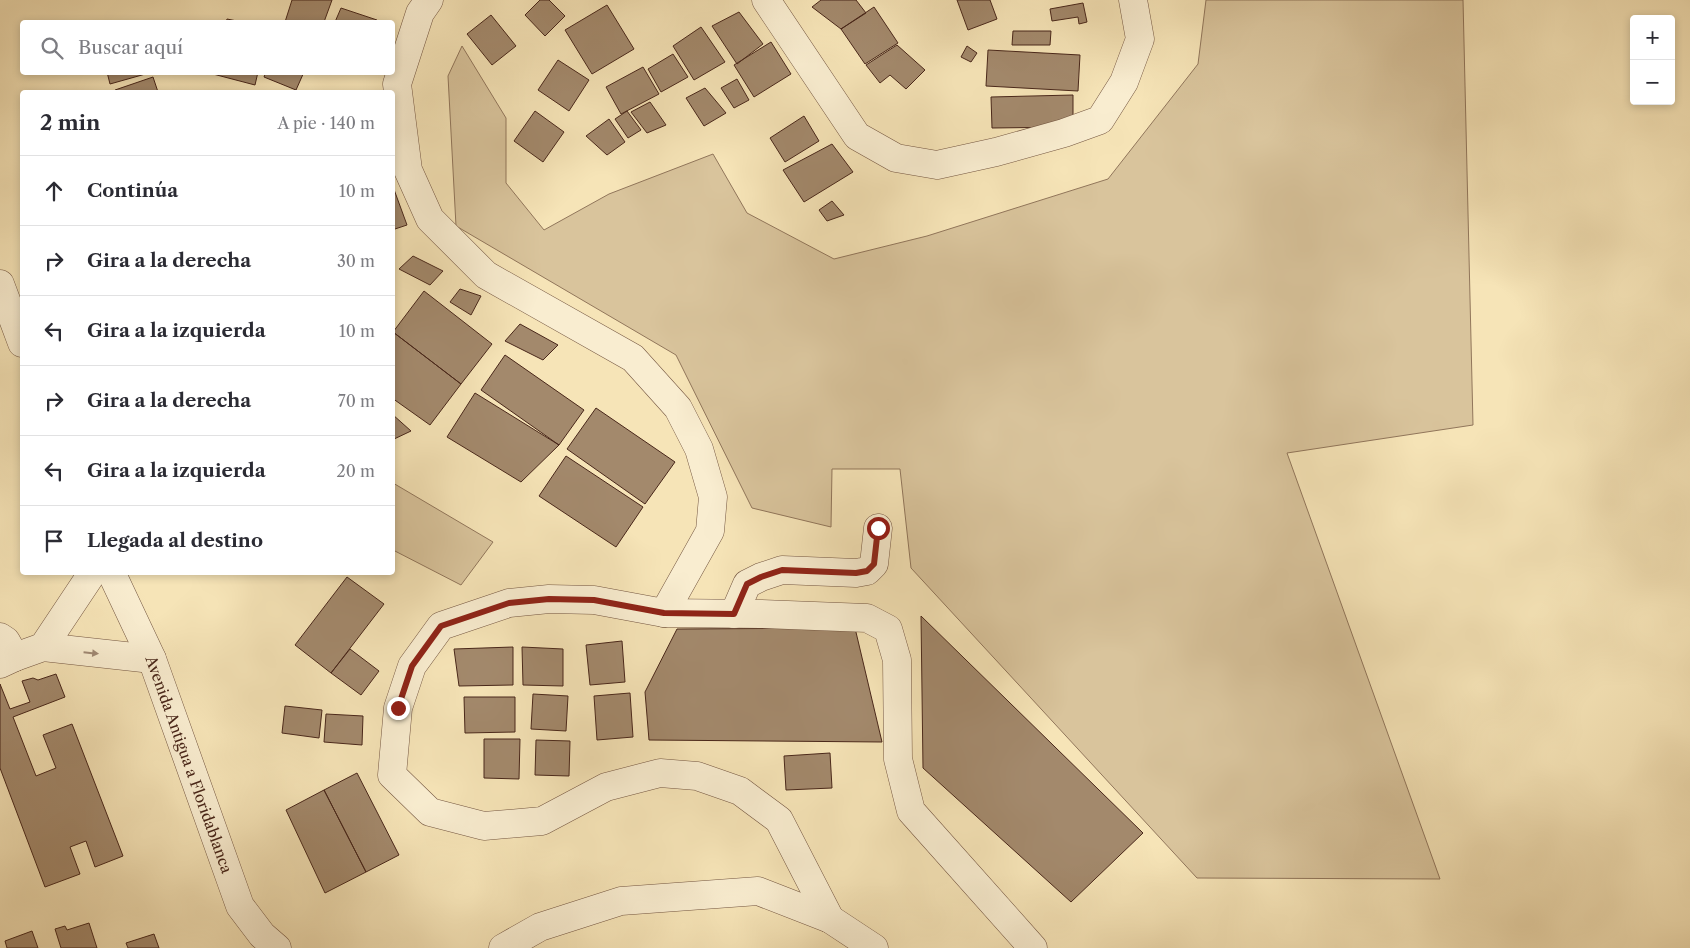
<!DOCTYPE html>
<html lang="es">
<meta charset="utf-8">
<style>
:root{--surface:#fff;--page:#f2f2f3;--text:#2b2b33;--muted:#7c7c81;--line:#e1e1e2}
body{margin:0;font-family:"Libre Caslon Text",serif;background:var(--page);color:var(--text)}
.controls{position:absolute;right:15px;top:15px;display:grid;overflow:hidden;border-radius:5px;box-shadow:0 2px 8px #0003}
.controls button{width:45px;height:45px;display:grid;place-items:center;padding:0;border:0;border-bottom:1px solid var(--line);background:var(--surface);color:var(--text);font:25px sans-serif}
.stop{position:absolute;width:15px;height:15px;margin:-11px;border:4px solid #8f2418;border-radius:50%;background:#fff}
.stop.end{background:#8f2418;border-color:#fff;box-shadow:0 1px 5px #0008}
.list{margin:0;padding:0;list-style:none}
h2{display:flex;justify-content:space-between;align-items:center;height:65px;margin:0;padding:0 20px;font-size:21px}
h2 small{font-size:16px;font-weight:400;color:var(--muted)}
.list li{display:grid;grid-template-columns:32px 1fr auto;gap:15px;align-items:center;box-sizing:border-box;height:70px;padding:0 20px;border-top:1px solid var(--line)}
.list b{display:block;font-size:19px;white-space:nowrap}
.list em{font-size:16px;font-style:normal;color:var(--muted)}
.icon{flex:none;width:28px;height:28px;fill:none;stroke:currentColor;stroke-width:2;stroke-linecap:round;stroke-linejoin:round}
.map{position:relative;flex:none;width:1690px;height:948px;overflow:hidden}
.search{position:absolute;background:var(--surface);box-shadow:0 2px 8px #0003;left:20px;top:20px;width:375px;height:55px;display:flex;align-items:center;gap:12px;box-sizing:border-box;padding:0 18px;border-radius:5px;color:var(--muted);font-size:19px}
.panel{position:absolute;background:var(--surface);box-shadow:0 2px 8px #0003;left:20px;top:90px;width:375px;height:485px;border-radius:5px}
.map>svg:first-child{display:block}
</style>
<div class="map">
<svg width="1690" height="948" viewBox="0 0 1690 948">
<rect width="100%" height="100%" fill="#f6e4b7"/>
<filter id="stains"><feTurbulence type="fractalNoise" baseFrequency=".004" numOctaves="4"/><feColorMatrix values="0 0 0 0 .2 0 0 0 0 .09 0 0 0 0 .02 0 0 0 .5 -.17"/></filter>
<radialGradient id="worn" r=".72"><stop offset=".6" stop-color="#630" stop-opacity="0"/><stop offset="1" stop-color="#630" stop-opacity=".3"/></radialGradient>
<path fill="#d9c49c" stroke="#91765b" d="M1206 0H1463L1473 425 1287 453 1440 879 1197 878 911 568 900 469H832L831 527 752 508 676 355 456 226 448 76 462 46 506 118V183L544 230 609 194 713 154 747 213 834 259 927 236 1108 179 1198 64Z
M393 483 493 542 461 585 393 550Z"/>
<path fill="#a3896c" stroke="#49271a" d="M292 0H332L324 22H285Z
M540 0H549L565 16 545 36 525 15Z
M821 0H856L866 13 841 29 812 7Z
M957 0H990L997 19 968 30Z
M1083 3 1087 22 1079 24 1078 17 1052 21 1050 9Z
M607 5 634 49 592 74 565 30Z
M874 7 898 43 865 64 841 29Z
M341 8 377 20 376 22H335Z
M739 12 763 44 737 64 712 26Z
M491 15 516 46 492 65 467 34Z
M227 19 242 22H226Z
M701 27 725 62 694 80 673 46Z
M1013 31H1051L1050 45H1012Z
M771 42 791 74 754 97 734 65Z
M897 45 925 70 906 89 890 75 880 83 866 65Z
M967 46 977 53 971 62 961 57Z
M988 50 1080 55 1078 91 986 86Z
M673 54 688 77 661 92 648 69Z
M558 60 589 80 569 111 538 90Z
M643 67 659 94 621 114 606 87Z
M107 72H149V73L110 84Z
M213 72H258L255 85 213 74Z
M266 72H304L296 90 264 77Z
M153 77 158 92H115V90Z
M737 79 749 100 734 108 721 88Z
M705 88 726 113 704 126 686 98Z
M1073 95V127L992 128 991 97Z
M650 102 666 125 647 133 631 112Z
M535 111 564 132 543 162 514 141Z
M627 111 641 130 628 138 615 119Z
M804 116 819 141 785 162 770 138Z
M609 119 625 142 607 155 586 136Z
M832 144 853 172 804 202 783 170Z
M392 184 407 225 392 230Z
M832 201 844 215 827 221 819 210Z
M413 256 443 271 430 285 399 269Z
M460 289 481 296 471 315 450 302Z
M424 291 492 344 461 384 393 332Z
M520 324 558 345 543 360 505 341Z
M393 332 461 384 430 425 392 398Z
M505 355 584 410 559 445 481 390Z
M475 393 559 445 521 482 447 437Z
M596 408 675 462 645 504 567 449Z
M392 414 411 431 392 440Z
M566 456 643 507 616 547 539 496Z
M347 577 384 604 331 673 295 645Z
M921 616 1143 833 1071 902 923 768Z
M855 628 882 742 649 740 645 692 677 629Z
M622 641 625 682 590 685 586 645Z
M513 647V685L459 686 454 649Z
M522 647 563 649V686L523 685Z
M350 649 379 671 361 695 331 673Z
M56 674 65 697 13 717 36 776 56 768 43 735 72 724 123 856 95 867 86 841 70 847 80 874 45 887 0 768V684L10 709 30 702 22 681 33 678 38 680Z
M630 693 633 737 597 740 594 696Z
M533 694 568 696 566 731 531 729Z
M464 697H515V732L465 733Z
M285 706 322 710 319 738 282 733Z
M326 714 363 716 362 745 324 742Z
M484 739H520L519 779 484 778Z
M536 740 570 741 569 776 535 775Z
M830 753 832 788 786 790 784 756Z
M357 773 399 855 366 872 324 790Z
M324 790 366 872 325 893 286 810Z
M89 923 97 948H61L55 929 65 926 67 930Z
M32 931 38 948H7L5 941Z
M154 934 159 948H128L126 943Z"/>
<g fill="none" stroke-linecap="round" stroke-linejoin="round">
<g stroke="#745641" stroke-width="29">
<g id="minor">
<path d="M429 0 420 13 397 84 408 170 430 219 486 275 633 358 678 408 699 449 713 497 710 531 664 613"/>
<path d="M766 0 857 136 896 158 937 165 996 152 1064 133 1100 120 1124 82 1140 39 1133 0"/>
<path d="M0 284 22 343"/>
<path id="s1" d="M111 572 152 659 240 906 262 935 277 948"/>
<path d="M734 614 747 584 761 577 782 570 856 573 867 571 874 564 878 528"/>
<path d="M0 637 6 641 15 657"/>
<path d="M43 647 93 572"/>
<path d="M0 664 15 657 43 647 152 659"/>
<path d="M830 919 779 820 740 791 697 776 660 773 606 787 542 821 484 826 430 812 392 775 398 708 412 666 441 626 509 603 549 599 594 600 664 613 761 614 867 618 888 629 897 660 898 759 911 811 1033 948"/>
<path d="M503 948 540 927 621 901 758 891 830 919 874 948"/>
</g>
</g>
<use href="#minor" stroke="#f9edd0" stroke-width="28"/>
</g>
<defs><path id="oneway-solid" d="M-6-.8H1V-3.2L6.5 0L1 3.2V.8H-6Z" transform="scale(1.25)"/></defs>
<use fill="#a18a75" href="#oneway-solid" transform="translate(91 653) rotate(6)"/>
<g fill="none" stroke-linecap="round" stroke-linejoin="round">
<path stroke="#8f2418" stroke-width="6" d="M398 708 412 666 441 626 509 603 549 599 594 600 664 613 734 614 747 584 761 577 782 570 856 573 867 571 874 564 878 528"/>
</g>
<g text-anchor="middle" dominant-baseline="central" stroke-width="4" stroke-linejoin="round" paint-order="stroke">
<g font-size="15" fill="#49271a" stroke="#f9edd0">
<text stroke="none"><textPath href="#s1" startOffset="208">Avenida Antigua a Floridablanca</textPath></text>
</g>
</g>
<rect width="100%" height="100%" filter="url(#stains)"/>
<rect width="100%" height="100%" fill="url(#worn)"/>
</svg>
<div class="controls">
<button>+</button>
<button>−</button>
</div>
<div class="stop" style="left:878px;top:528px"></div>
<div class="stop end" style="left:398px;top:708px"></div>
<div class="search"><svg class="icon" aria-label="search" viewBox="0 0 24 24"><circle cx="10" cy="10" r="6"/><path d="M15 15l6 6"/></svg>Buscar aquí</div>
<section class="panel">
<h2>2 min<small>A pie · 140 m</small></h2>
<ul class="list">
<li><svg class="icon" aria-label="ahead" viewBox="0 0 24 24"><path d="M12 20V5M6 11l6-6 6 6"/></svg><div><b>Continúa</b></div><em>10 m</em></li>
<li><svg class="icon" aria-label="right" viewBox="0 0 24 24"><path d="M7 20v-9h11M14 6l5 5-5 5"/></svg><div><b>Gira a la derecha</b></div><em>30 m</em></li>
<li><svg class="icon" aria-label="left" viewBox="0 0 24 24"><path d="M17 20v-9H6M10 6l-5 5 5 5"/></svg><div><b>Gira a la izquierda</b></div><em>10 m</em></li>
<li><svg class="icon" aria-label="right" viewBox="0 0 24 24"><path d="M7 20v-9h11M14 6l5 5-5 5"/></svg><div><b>Gira a la derecha</b></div><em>70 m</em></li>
<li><svg class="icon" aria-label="left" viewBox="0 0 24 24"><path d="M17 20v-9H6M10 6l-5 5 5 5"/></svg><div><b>Gira a la izquierda</b></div><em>20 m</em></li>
<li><svg class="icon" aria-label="arrive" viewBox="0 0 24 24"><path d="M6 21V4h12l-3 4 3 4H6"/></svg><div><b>Llegada al destino</b></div></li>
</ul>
</section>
</div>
